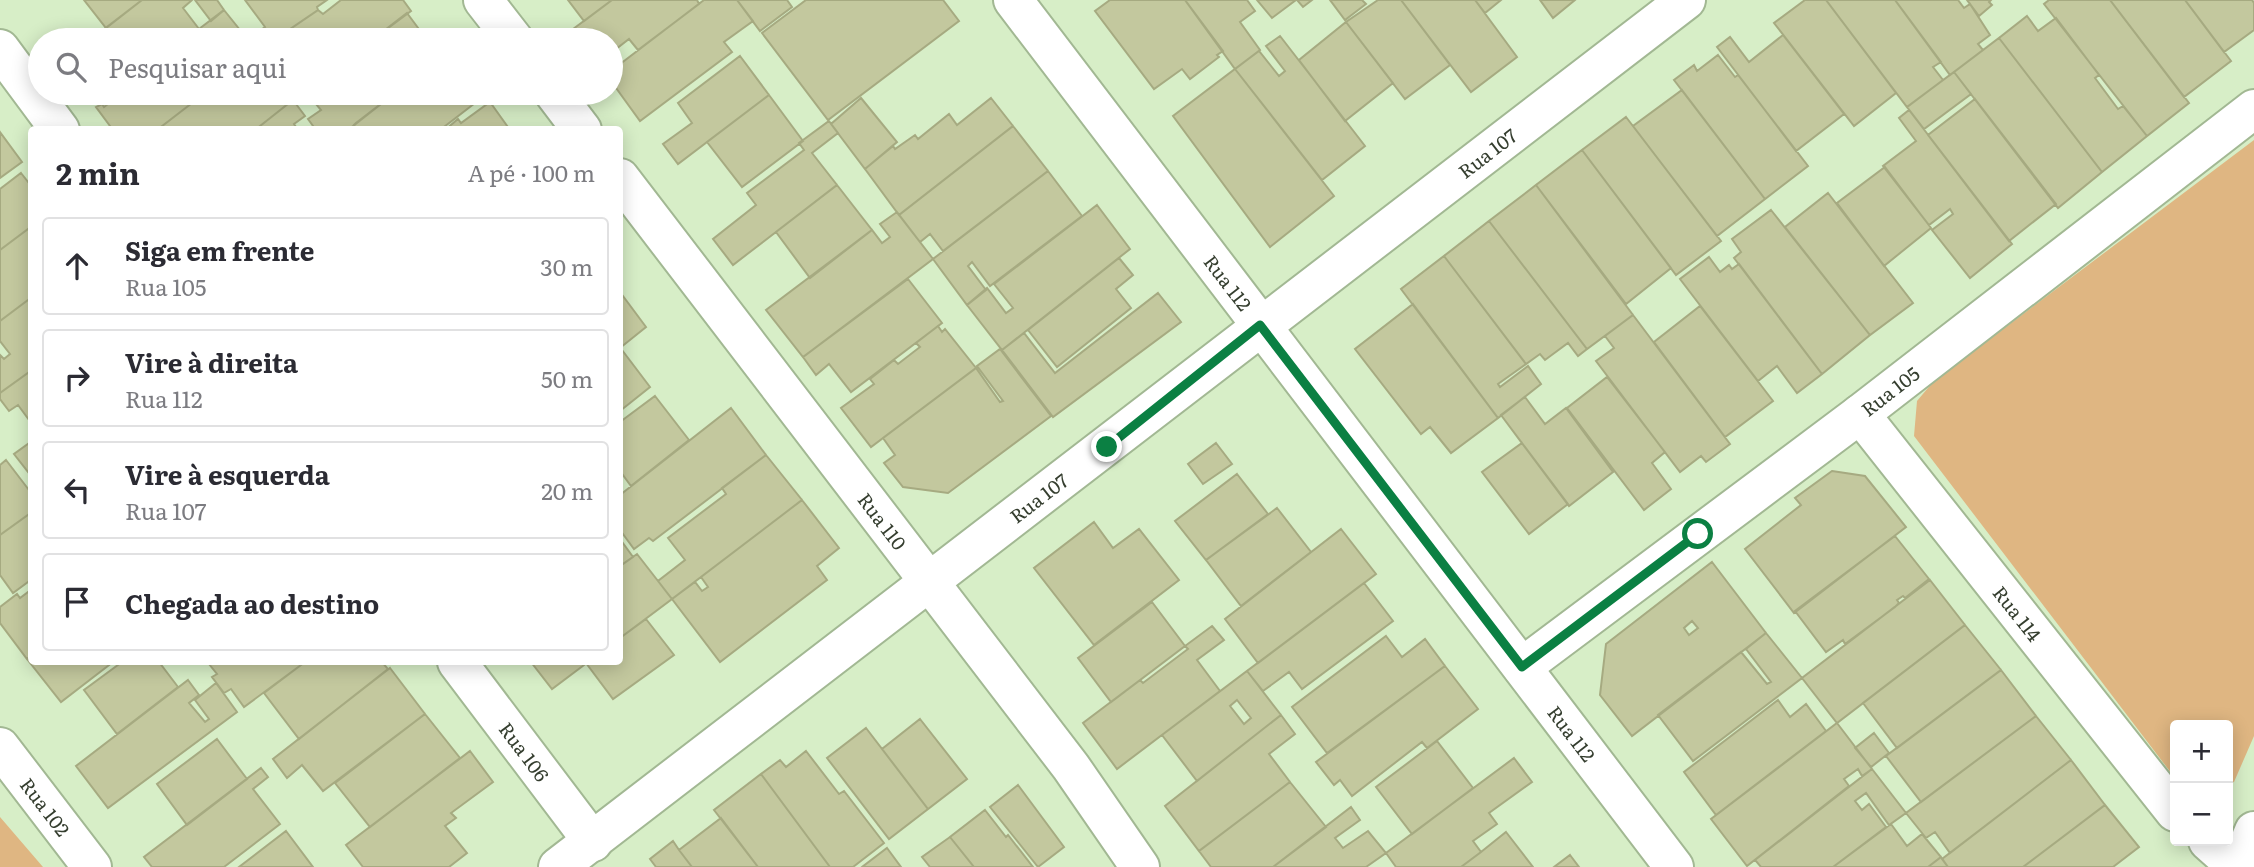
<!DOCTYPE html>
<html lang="pt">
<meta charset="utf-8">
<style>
:root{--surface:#fff;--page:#f7f7f7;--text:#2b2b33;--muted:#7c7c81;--line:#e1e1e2}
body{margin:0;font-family:Literata,serif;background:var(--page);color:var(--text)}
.controls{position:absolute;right:21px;bottom:21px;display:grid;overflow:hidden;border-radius:7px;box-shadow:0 4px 18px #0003}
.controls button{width:63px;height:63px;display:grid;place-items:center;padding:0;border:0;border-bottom:2px solid var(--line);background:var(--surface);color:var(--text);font:35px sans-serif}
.stop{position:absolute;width:21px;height:21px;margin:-16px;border:5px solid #0b8043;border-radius:50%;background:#fff}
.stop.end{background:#0b8043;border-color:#fff;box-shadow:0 2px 7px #0008}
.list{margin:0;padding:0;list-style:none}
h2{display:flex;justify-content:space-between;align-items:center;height:91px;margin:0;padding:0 28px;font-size:30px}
h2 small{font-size:23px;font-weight:400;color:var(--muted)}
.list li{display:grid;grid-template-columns:46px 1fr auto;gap:21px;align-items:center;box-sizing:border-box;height:98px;margin:0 14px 14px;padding:0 14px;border:2px solid var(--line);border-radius:7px}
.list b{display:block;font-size:26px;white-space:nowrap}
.list p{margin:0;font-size:23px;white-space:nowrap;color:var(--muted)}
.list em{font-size:23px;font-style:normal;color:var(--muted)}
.icon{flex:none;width:38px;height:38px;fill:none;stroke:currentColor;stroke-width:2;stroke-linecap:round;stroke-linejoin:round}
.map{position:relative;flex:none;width:2254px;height:867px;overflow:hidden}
.search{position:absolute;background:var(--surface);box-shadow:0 4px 18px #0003;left:28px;top:28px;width:595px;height:77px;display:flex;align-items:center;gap:18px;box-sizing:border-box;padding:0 24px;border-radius:38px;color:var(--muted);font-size:26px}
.panel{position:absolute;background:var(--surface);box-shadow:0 4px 18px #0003;left:28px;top:126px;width:595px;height:539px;border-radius:7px}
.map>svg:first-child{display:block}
</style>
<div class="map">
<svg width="2254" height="867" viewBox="0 0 2254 867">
<rect width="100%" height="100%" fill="#d7eec7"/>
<path fill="#dfb682" d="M2254 140V736L2234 782 2228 784V725H2175V778L1914 436 1917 401 1933 382Z
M0 817 43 867H0Z"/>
<path fill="#c3c89e" stroke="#a6aa81" stroke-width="2" fill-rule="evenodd" d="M84 0H142L106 28Z
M142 0H192L183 8 199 29 185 40H90Z
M195 0H217L224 10 211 21Z
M245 0H327L317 7 318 10 274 40H247L265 27Z
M341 0H403L411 11 372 40H274L318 10 323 14Z
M568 0H612L584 21Z
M612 0H697L699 4 638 50 629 39 611 53V40H562L561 38Z
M704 0H737L753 21 724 42 732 52 640 121 611 81V71Z
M737 0H787L792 7 760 31Z
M806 0H943L959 21 828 120 762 33Z
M1110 0H1185L1223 51 1217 55 1219 57 1190 79 1182 69 1154 89 1095 11Z
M1185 0H1247L1255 11 1240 22 1260 50 1235 69Z
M1257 0H1296L1272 18Z
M1297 0H1312L1303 7Z
M1330 0H1362L1366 4 1345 20Z
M1378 0H1401L1450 65 1405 99 1346 22Z
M1401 0H1475L1517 57 1471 92Z
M1475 0H1501L1485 13Z
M1540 0H1575L1553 18Z
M1805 0H1826L1896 93 1854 126 1774 23Z
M1826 0H1895L1941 62 1933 67 1943 80 1907 107Z
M1895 0H1958L1964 8 1970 4 1990 35 1978 44 1983 50 1950 75Z
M1967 0H1991L1989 2 1992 5 1979 16Z
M2049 0H2110L2189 103 2147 136 2044 4Z
M2110 0H2185L2231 61 2184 97Z
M2185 0H2252L2254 3V30L2224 52Z
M224 10 248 40H190L203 30 199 29Z
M407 13 427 40H372Z
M2027 16 2038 31 2056 18 2099 75 2095 78 2118 109 2123 106 2147 136 2102 172 1999 38Z
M1346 22 1393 83 1345 121 1299 60Z
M1783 35 1844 114 1796 151 1717 47 1730 37 1749 62Z
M1280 36 1365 146 1322 180 1235 69 1259 51 1279 76 1285 71 1266 46Z
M1999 38 2102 172 2058 208 1954 72Z
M1718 55 1735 77 1738 75 1808 166 1765 199 1674 80 1694 65 1697 71Z
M740 56 769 95 678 164 663 144 692 123 678 103Z
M1235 69 1334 196 1270 247 1173 116Z
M1954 72 1971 94 1924 129 1907 107Z
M1682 90 1765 199 1717 236 1633 126Z
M122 93H205L157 130H113L96 107 102 104 104 107Z
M205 93H282L289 103 255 130H157Z
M307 93H395L348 130H316L308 119 321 110Z
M395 93H488L440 130H357L354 125 356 123Z
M769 95 803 141 742 187 707 142Z
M861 98 897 142 865 169 831 124Z
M991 98 1013 126 899 215 865 169 893 146 895 149 915 135 918 139 949 114 957 125Z
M1975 99 2056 204 2009 241 1928 135Z
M293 100 305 116 294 124 298 130H255Z
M490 102 510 130H445L458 119 461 123Z
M1909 110 2012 244 1970 278 1932 230 1953 214 1950 209 1929 225 1883 166 1916 141 1899 118Z
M1626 117 1721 241 1676 275 1582 150Z
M829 121 838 133 812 153 837 185 733 265 713 239 756 205 747 193 804 150 799 143Z
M1013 126 1048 171 943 251 930 234 920 242 899 215Z
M0 132 22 162 0 178Z
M1582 150 1671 268 1626 304 1536 185Z
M1885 167 1931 228 1884 266 1837 203Z
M1048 171 1082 216 990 286 972 262 968 266 986 290 967 305 933 259Z
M21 173 32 187V226L0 250V189Z
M837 185 872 230 810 278 776 232Z
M1536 185 1633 315 1587 349 1489 221Z
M1828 193 1913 303 1870 335 1785 227Z
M1097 205 1130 249 1002 350 967 305 987 288 1006 313 1013 308 994 284Z
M1771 210 1870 335 1822 374 1734 258 1741 252 1732 239Z
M897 212 933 259 803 357 766 310 872 230 882 243 890 237 880 224Z
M1489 221 1587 349 1578 356 1568 343 1545 360 1540 354 1526 364 1444 256Z
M32 226V297L0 321V250Z
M1444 256 1526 364 1498 384 1500 387 1528 366 1541 384 1498 418 1401 289Z
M1709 257 1720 272 1729 265 1732 269 1739 264 1822 374 1797 393 1777 366 1758 381 1680 279Z
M1119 258 1133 275 1116 289 1131 308 1057 367 1028 330Z
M908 279 942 323 851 392 829 364 816 375 803 357Z
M620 292 646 327 620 348Z
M1158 293 1181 322 1053 417 1002 350 1024 333 1055 373Z
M32 297V370L0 393V355L4 359 10 354 0 341V321Z
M1413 304 1498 418 1451 453 1430 427 1421 434 1355 349Z
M1700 306 1773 401 1725 437 1654 342Z
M1633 315 1730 444 1706 462 1701 456 1680 472 1596 361 1614 348 1605 336Z
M938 326 942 332 945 329 976 368 871 447 841 408 874 384 870 379 894 360 898 364 920 347 916 343Z
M1000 349 1051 416 948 493 903 487 884 463 895 455 883 438 976 368 1000 402 1003 401 977 366Z
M622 350 650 387 620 411V352Z
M32 370V424L18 405 9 411 0 399V393Z
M1607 377 1665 452 1652 463 1671 489 1644 510 1567 408Z
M655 396 689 440 631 486 620 471V422Z
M1525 397 1545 424 1566 408 1613 472 1569 506 1501 415Z
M731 408 766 455 653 541 649 538 634 549 620 530V495Z
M32 441V477L14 454Z
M1216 443 1232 464 1203 484 1188 464Z
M1522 443 1568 504 1529 534 1482 472Z
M766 455 802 500 672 599 658 581 685 560 668 538 726 494 722 488Z
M6 460 32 494V512L0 535V465Z
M1832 471 1865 476 1906 527 1794 613 1745 549 1801 505 1795 498Z
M1237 474 1268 514 1206 560 1175 521Z
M802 500 839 548 817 566 827 580 720 662 672 599 695 582 702 591 708 587 701 577Z
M1277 508 1311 552 1241 606 1206 560Z
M32 512V579L13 593 0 575V535Z
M1094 522 1113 548 1139 529 1179 580 1094 645 1034 568Z
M1341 529 1376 574 1258 663 1225 619Z
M1895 536 1929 579 1905 598 1903 596 1897 600 1899 603 1895 607 1845 644 1843 640 1826 652 1795 611Z
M620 539 633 557 620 566Z
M637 554 672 599 620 638V566Z
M1712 562 1766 633 1632 736 1600 695 1606 644ZM1692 621 1698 628 1689 635 1684 628Z
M1930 580 1965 625 1837 723 1802 678Z
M1364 583 1393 621 1302 689 1289 672 1263 691 1247 671Z
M32 589V655L27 659 0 623V607L17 594 20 598Z
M1152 602 1185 646 1111 702 1078 658Z
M646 619 674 655 613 699 586 663 620 662V638Z
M1965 625 2001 670 1897 748 1863 703Z
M1212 626 1224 640 1197 660 1220 691 1117 769 1083 723 1140 680 1143 683 1188 649 1185 646Z
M1766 633 1802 678 1693 761 1658 715 1741 652 1767 684 1771 682 1746 649Z
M1386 636 1402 657 1425 639 1445 666 1327 753 1292 707Z
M32 655V662H113L61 702 27 659Z
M122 662H159L178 687 117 734 84 690Z
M212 662H305L244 707 231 689 224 693 212 677 217 674 209 664Z
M305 662H382L388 669 299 739 264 693Z
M531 662H588L552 689Z
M1445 666 1478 709 1427 748 1422 742 1352 796 1340 780 1334 785 1316 762Z
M390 668 425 714 323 791 302 765 287 778 273 759Z
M2001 670 2036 716 1921 802 1886 756Z
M1247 671 1281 715 1197 781 1162 735ZM1237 700 1251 718 1244 724 1230 706Z
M188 680 199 695 189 703 205 722 209 719 195 700 216 683 237 712 108 808 76 766Z
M1778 700 1790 717 1806 704 1826 731 1716 815 1684 772Z
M425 714 460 758 370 827 335 783Z
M1281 715 1295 734 1269 754 1290 782 1199 851 1165 806Z
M2036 716 2071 760 1950 853 1935 832 1926 838 1906 813Z
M920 719 967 779 928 809 882 749Z
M1837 723 1872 769 1862 776 1858 769 1844 779 1849 786 1747 866 1711 819Z
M866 728 928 809 889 839 827 758Z
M1874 733 1889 753 1871 767 1855 748Z
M217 739 247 779 187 825 157 784Z
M1437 741 1473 788 1412 834 1376 787Z
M470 751 493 782 451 813 456 818 445 826 467 853 449 867H363L346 845Z
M806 751 839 794 844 791 884 843 853 867H830L761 774 780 760 786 767Z
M1514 758 1532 782 1489 813 1497 824 1473 841 1481 852 1461 867H1396L1386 853Z
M2071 760 2105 805 2023 867H1948L1942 859Z
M261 768 268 777 253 789 280 824 224 867H152L144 857Z
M1872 769 1906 813 1889 825 1866 793 1855 801 1862 810 1869 804 1886 827 1833 867H1761L1755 860Z
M761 774 830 867H758L714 810Z
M1290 782 1326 827 1273 867H1211L1199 851Z
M1018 785 1064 847 1038 867 990 807Z
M2105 805 2139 847 2113 867H2023Z
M1351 807 1360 820 1335 838 1343 848 1368 831 1386 853 1366 867H1273Z
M985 810 1006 837 1008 835 1033 867H974L950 837Z
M721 818 758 867H692L679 850Z
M1891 824 1907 846 1922 834 1941 857 1928 867H1833Z
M286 831 313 867H239Z
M1506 832 1533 867H1461L1481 852Z
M950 837 974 867H930L922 857Z
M673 841 679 850 692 867H656L650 859Z
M887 848 901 867H862Z
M1570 855 1579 867H1554Z
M1941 857 1948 867H1928Z"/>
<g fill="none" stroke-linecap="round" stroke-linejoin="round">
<g stroke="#a2b893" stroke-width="42">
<g id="minor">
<path d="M483 0 514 40"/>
<path id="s1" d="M1013 0 1674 867"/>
<path d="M0 49 60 130"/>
<path d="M554 93 582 130"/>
<path id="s2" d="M620 178 1071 767 1140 867"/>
<path id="s3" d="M1860 414 2175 812"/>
<path id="s4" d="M457 662 593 842"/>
<path id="s5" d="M1522 667 1860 414 2254 109"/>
<path id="s6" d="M0 747 92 867"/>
<path d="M2208 841 2237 867"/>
<path id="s7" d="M558 867 1686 0"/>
<path d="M2239 867 2254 831"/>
</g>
</g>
<use href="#minor" stroke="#fff" stroke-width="38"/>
</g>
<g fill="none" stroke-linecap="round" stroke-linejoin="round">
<path stroke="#0b8043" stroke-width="9" d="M1107 447 1260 325 1522 667 1698 534"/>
</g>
<g text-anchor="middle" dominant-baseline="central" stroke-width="5" stroke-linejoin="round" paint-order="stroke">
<g font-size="19" fill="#353e2f" stroke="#e4fbd4">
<text stroke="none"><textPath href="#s7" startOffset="1172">Rua 107</textPath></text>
<text stroke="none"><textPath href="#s1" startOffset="355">Rua 112</textPath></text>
<text stroke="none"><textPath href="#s5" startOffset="460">Rua 105</textPath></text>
<text stroke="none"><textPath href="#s7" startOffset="606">Rua 107</textPath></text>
<text stroke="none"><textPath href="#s2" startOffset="432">Rua 110</textPath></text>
<text stroke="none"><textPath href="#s3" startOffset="254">Rua 114</textPath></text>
<text stroke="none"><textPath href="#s1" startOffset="922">Rua 112</textPath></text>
<text stroke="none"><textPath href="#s4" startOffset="112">Rua 106</textPath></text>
<text stroke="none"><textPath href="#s6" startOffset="75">Rua 102</textPath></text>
</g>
</g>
</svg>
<div class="controls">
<button>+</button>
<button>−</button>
</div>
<div class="stop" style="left:1698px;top:534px"></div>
<div class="stop end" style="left:1107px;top:447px"></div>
<div class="search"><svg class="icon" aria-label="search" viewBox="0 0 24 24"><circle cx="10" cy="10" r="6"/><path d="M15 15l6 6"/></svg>Pesquisar aqui</div>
<section class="panel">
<h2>2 min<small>A pé · 100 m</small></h2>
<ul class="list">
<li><svg class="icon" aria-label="ahead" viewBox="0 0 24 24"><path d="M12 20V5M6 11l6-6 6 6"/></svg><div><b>Siga em frente</b><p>Rua 105</p></div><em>30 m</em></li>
<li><svg class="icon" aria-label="right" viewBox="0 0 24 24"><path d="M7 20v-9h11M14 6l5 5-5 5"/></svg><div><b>Vire à direita</b><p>Rua 112</p></div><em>50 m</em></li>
<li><svg class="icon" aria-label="left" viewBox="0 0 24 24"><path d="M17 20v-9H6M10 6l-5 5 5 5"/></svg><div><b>Vire à esquerda</b><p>Rua 107</p></div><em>20 m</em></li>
<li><svg class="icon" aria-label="arrive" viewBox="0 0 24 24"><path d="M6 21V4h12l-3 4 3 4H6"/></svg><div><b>Chegada ao destino</b></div></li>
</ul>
</section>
</div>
